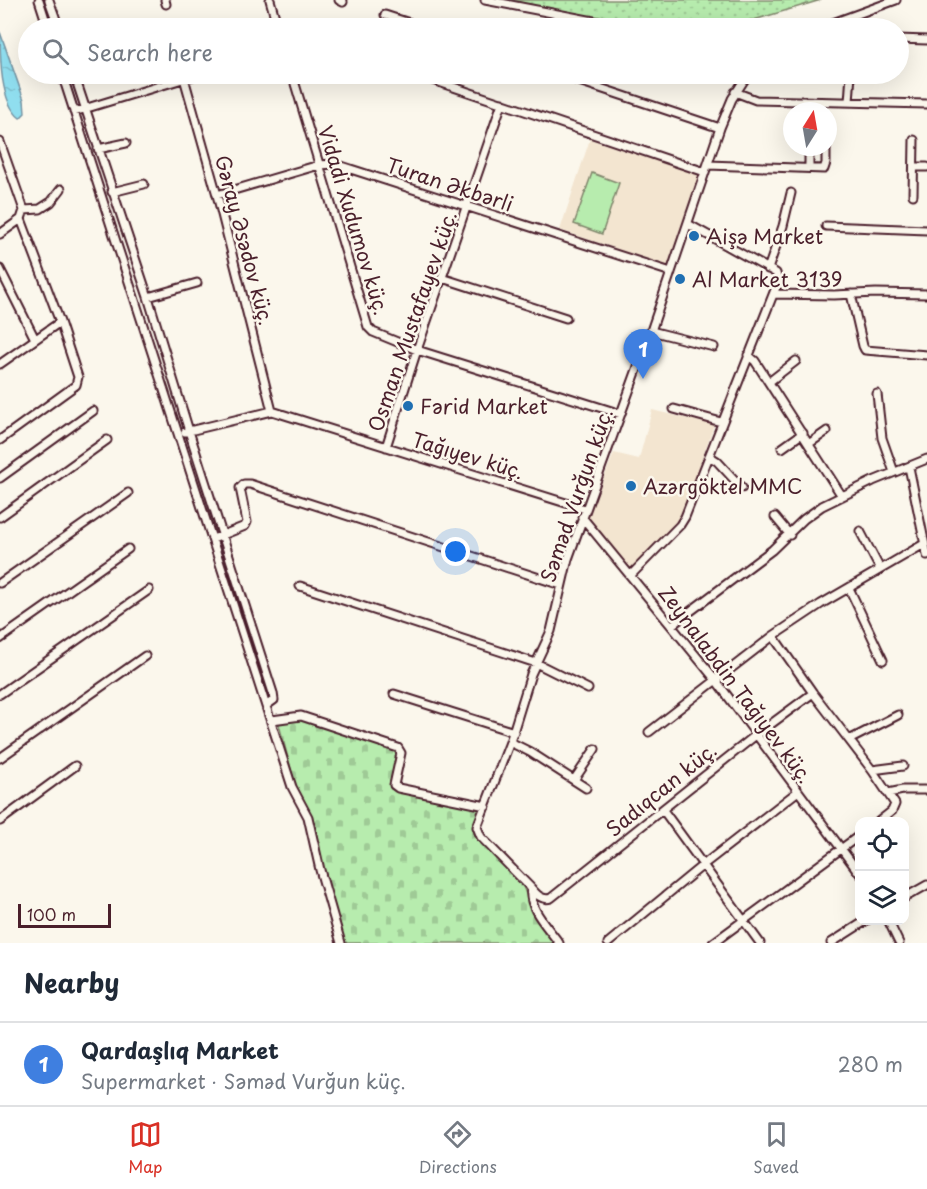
<!DOCTYPE html>
<meta charset="utf-8">
<style>
:root{--surface:#fff;--page:#f6f6f7;--text:#1f2937;--muted:#747a83;--line:#e0e1e3;--accent:#d93025}
body{margin:0;font-family:"Playpen Sans",sans-serif;background:var(--page);color:var(--text)}
.controls{position:absolute;right:18px;bottom:18px;display:grid;overflow:hidden;border-radius:12px;box-shadow:0 6px 24px #0002}
.controls button{width:54px;height:54px;display:grid;place-items:center;padding:0;border:0;border-bottom:2px solid var(--line);background:var(--surface);color:var(--text);font:30px sans-serif}
.compass{position:absolute;left:783px;top:102px;width:54px;height:54px;border-radius:50%;background:var(--surface);box-shadow:0 6px 24px #0002;rotate:11deg}
.scale{position:absolute;left:18px;bottom:15px;width:93px;box-sizing:border-box;padding-left:6px;border:3px solid #4a1f2b;border-top:0;font-size:16px;line-height:21px;white-space:nowrap;color:#4a1f2b;-webkit-text-stroke:4px #fbf7ec;paint-order:stroke}
.you{position:absolute;left:456px;top:552px;width:21px;height:21px;margin:-15px;border:4px solid #fff;border-radius:50%;background:#1a73e8;box-shadow:0 0 0 9px #1a73e833}
.badge{display:grid;place-items:center;width:39px;height:39px;border-radius:50%;background:var(--accent);color:#fff;font-size:20px;font-weight:700}
.pin{position:absolute;translate:-50% -50px;filter:drop-shadow(0 2px 3px #0008)}
.pin::after{content:'';position:absolute;top:32px;width:21px;height:18px;background:inherit;clip-path:polygon(0 0,100% 0,50% 100%)}
.list{margin:0;padding:0;list-style:none}
h2{display:flex;justify-content:space-between;align-items:center;height:78px;margin:0;padding:0 24px;font-size:26px}
h2 small{font-size:20px;font-weight:400;color:var(--muted)}
.list li{display:grid;grid-template-columns:39px 1fr auto;gap:18px;align-items:center;box-sizing:border-box;height:84px;padding:0 24px;border-top:2px solid var(--line)}
.list b{display:block;font-size:22px;white-space:nowrap}
.list p{margin:0;font-size:20px;white-space:nowrap;color:var(--muted)}
.list em{font-size:20px;font-style:normal;color:var(--muted)}
.icon{flex:none;width:33px;height:33px;fill:none;stroke:currentColor;stroke-width:2;stroke-linecap:round;stroke-linejoin:round}
.map{position:relative;flex:none;width:927px;height:943px;overflow:hidden}
.search{position:absolute;background:var(--surface);box-shadow:0 6px 24px #0002;left:18px;right:18px;top:18px;height:66px;display:flex;align-items:center;gap:15px;box-sizing:border-box;padding:0 21px;border-radius:33px;color:var(--muted);font-size:22px}
.sheet{height:162px;background:var(--surface)}
nav{display:flex;justify-content:space-around;align-items:center;box-sizing:border-box;height:84px;border-top:2px solid var(--line);background:var(--surface);font-size:16px;color:var(--muted)}
nav a{display:grid;justify-items:center;gap:3px}
nav .on{color:var(--accent)}
.map>svg:first-child{display:block}
</style>
<div class="map">
<svg width="927" height="943" viewBox="0 0 927 943">
<defs>
<pattern id="grass-dots" width="8" height="8" patternUnits="userSpaceOnUse" patternTransform="scale(1.5)"><rect width="8" height="8" fill="#b7ecae"/><path d="M2 2h.1M6 6h.1" fill="none" stroke="#9fca96" stroke-width="1.8" stroke-linecap="round"/></pattern>
<pattern id="cemetery-stones" width="16" height="16" patternUnits="userSpaceOnUse" patternTransform="scale(1.5)"><rect width="16" height="16" fill="#b7ecae"/><path d="M2 7V4a2 2 0 0 1 4 0v3zM10 15v-3a2 2 0 0 1 4 0v3z" fill="#9fca96"/></pattern>
<pattern id="water-ripples" width="26" height="14" patternUnits="userSpaceOnUse" patternTransform="scale(1.5)"><rect width="26" height="14" fill="#90deef"/><path d="M2 4q2-2 4 0t4 0M15 11q2-2 4 0t4 0" fill="none" stroke="#7ebecd"/></pattern>
</defs>
<rect width="100%" height="100%" fill="#fbf7ec"/>
<filter id="ink" filterUnits="userSpaceOnUse"><feTurbulence type="fractalNoise" baseFrequency=".0167" numOctaves="2"/><feDisplacementMap in="SourceGraphic" scale="12" xChannelSelector="R" yChannelSelector="G"/><feConvolveMatrix kernelMatrix="1 2 1 2 8 2 1 2 1" color-interpolation-filters="sRGB"/></filter>
<g filter="url(#ink)">
<path fill="#f3e5d0" d="M590 139 699 175 668 266 560 230Z
M652 410 714 425 682 515 632 571 587 519 614 453 639 459Z"/>
<path fill="url(#grass-dots)" stroke="#80866c" stroke-width="1.5" d="M504 0H821L727 28H650Z"/>
<path fill="url(#cemetery-stones)" stroke="#80866c" stroke-width="1.5" d="M300 717 398 750 391 789 481 806 474 834 521 881 532 910 556 943H345L325 878 307 807 298 795 278 721Z"/>
<path fill="#b7ecae" stroke="#80866c" stroke-width="1.5" d="M592 173 619 183 602 234 574 224Z"/>
<path fill="url(#water-ripples)" stroke="#7492a1" stroke-width="1.5" d="M0 32 24 100 25 113 20 118C0 103 0 57 0 32Z"/>
<g fill="none" stroke-linecap="round" stroke-linejoin="round">
<g stroke="#4a1f2b" stroke-width="11">
<path id="minor" d="M39 0 48 28
M49 0 59 28
M165 0 166 4
M270 0 278 28
M339 0 343 2
M485 0 630 28
M385 15 425 28
M113 27V28
M740 28 751 25 758 28
M819 28 896 0
M898 39 927 40
M62 74 292 787 308 817 320 870 341 943
M74 74 148 297 189 431 273 693 274 700 267 705
M292 74 368 327 373 332 417 350 621 414
M415 74 705 172
M558 74 720 128
M184 78 217 195 272 411
M735 92 756 100 927 104
M801 102 802 111
M849 102 851 74
M74 112 199 74
M0 142 24 210
M98 149 126 143
M708 165 824 169 826 163V147
M914 167H927
M809 168V155
M112 192 144 184
M217 195 319 165 335 164 671 272
M913 195 914 140
M826 226 927 230
M0 234 21 219 24 210 40 209 51 202 61 189
M0 269 35 339
M768 269 783 226 791 193
M442 278 566 318
M774 294 834 295 876 293 927 294
M851 294 863 346 865 350 927 355
M148 297 197 283
M651 331 714 347
M748 355 755 361 842 496
M0 364 60 322
M769 382 796 361
M877 394 882 438 894 472
M674 409 721 422
M272 411 585 509
M185 432 272 411
M0 440 76 385 78 377 60 322 21 219
M810 443 827 431
M386 447 417 350 502 103
M782 448 803 433
M709 456 717 461 742 488
M909 467 927 555
M0 478 93 411
M0 517 107 440
M582 517 715 679 860 874
M775 517 790 535
M860 531 880 569
M213 539 245 526 247 522 240 488 244 484H250L561 585
M631 575 680 525 685 517 778 282 776 273 688 224
M0 583 128 493
M300 586 536 663 588 689
M849 588 883 660
M672 625 772 550 804 519 822 506 873 481 927 459
M773 636 813 693 872 770 895 804 892 811 878 822
M0 639 128 549
M0 694 149 590
M394 694 514 732
M272 720 301 716 398 748 401 753 394 785 398 788 486 806
M649 732 773 636 821 604 924 544
M849 740 898 715
M510 742 530 752 586 788
M0 758 145 656
M872 770 903 766
M574 780 595 749
M888 793 903 790H927
M663 810 760 943
M0 821 75 766
M531 888C536 894 542 901 551 898L756 735 813 693
M904 898 927 885
M888 920 899 943
M559 943C548 927 528 909 531 888L481 837 477 827 510 742 531 674 551 631 568 559 651 331 720 128 732 99 748 74
M608 943 703 865 797 792
M713 943 860 835
M831 943 867 920"/>
</g>
<use href="#minor" stroke="#fbf7ec" stroke-width="7"/>
</g>
</g>
<g fill="#1f6fb2" stroke="#fbf7ec" stroke-width="2">
<circle cx="694" cy="236" r="6"/>
<circle cx="680" cy="279" r="6"/>
<circle cx="408" cy="406" r="6"/>
<circle cx="631" cy="486" r="6"/>
</g>
<g text-anchor="middle" dominant-baseline="central" stroke-width="5" stroke-linejoin="round" paint-order="stroke">
<g font-size="20" fill="#4a1f2b" stroke="#fbf7ec">
<text transform="translate(450 184) rotate(18)">Turan Əkbərli</text>
<text transform="translate(354 220) rotate(73)">Vidadi Xudumov küç.</text>
<text transform="translate(245 240) rotate(75)">Gəray Əsədov küç.</text>
<text transform="translate(412 321) rotate(-71)">Osman Mustafayev küç.</text>
<text transform="translate(468 455) rotate(17)">Tağıyev küç.</text>
<text transform="translate(576 495) rotate(-71)">Səməd Vurğun küç.</text>
<text transform="translate(736 684) rotate(53)">Zeynalabdin Tağıyev küç.</text>
<text transform="translate(661 789) rotate(-39)">Sadıqcan küç.</text>
</g>
<g font-size="20" fill="#4a1f2b" stroke="#fbf7ec" text-anchor="start">
<text x="706" y="236">Aişə Market</text>
<text x="692" y="279">Al Market 3139</text>
<text x="420" y="406">Fərid Market</text>
<text x="643" y="486">Azərgöktel MMC</text>
</g>
</g>
</svg>
<div class="controls">
<button><svg class="icon" aria-label="locate" viewBox="0 0 24 24"><circle cx="12" cy="12" r="6"/><path d="M12 2v4M12 18v4M2 12h4M18 12h4"/></svg></button>
<button><svg class="icon" aria-label="layers" viewBox="0 0 24 24"><path d="M12 4l9 5-9 5-9-5zM3 14l9 5 9-5"/></svg></button>
</div>
<svg class="compass" viewBox="-18 -18 36 36"><path d="M0-13l5 13h-10z" fill="#e53935"/><path d="M0 13l5-13h-10z" fill="#747a83"/></svg>
<div class="scale">100 m</div>
<div class="you"></div>
<div class="pin badge" style="left:643px;top:379px;background:#3f7fe0">1</div>
<div class="search"><svg class="icon" aria-label="search" viewBox="0 0 24 24"><circle cx="10" cy="10" r="6"/><path d="M15 15l6 6"/></svg>Search here</div>
</div>
<section class="sheet">
<h2>Nearby<small></small></h2>
<ul class="list">
<li><span class="badge" style="background:#3f7fe0">1</span><div><b>Qardaşlıq Market</b><p>Supermarket · Səməd Vurğun küç.</p></div><em>280 m</em></li>
</ul>
</section>
<nav>
<a class="on"><svg class="icon" aria-label="map" viewBox="0 0 24 24"><path d="M3 6l6-2 6 2 6-2v14l-6 2-6-2-6 2zM9 4v14M15 6v14"/></svg>Map</a>
<a><svg class="icon" aria-label="directions" viewBox="0 0 24 24"><path d="M12 3l9 9-9 9-9-9zM9 14v-3h6M13 9l2 2-2 2"/></svg>Directions</a>
<a><svg class="icon" aria-label="saved" viewBox="0 0 24 24"><path d="M7 4h10v16l-5-4-5 4z"/></svg>Saved</a>
</nav>
